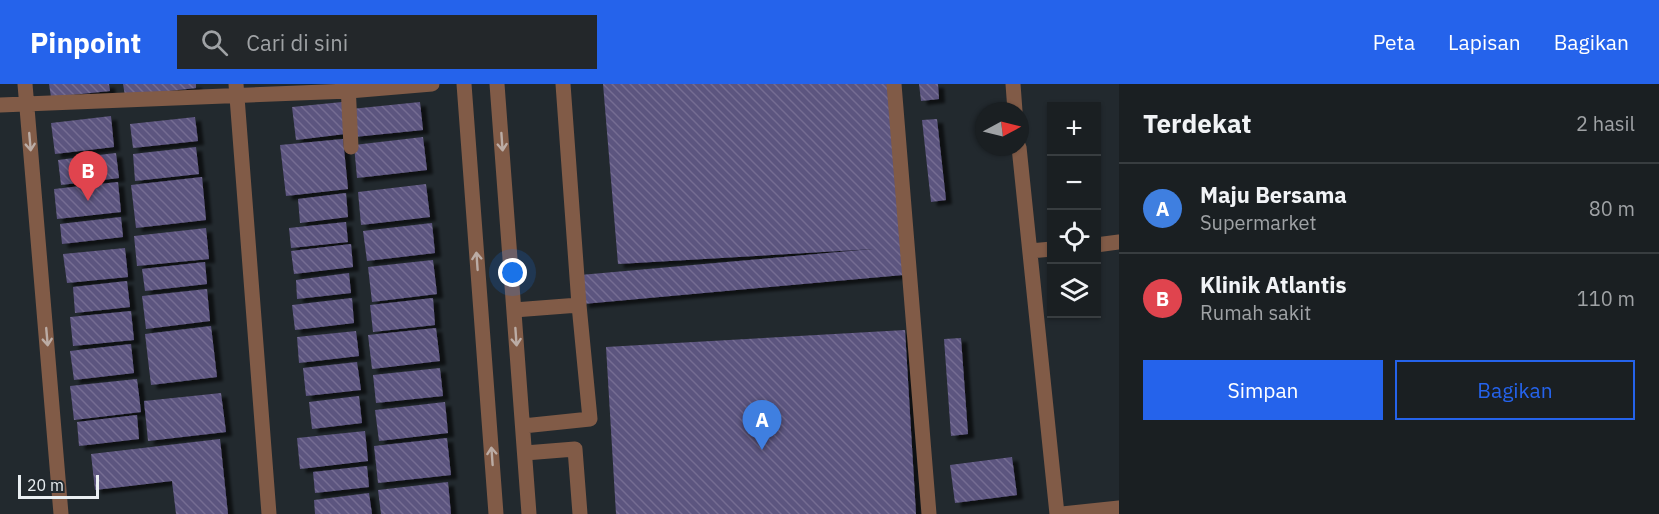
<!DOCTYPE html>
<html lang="id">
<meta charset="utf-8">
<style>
:root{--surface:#1a1f22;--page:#23272a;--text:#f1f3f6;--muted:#9fa2a5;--line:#383d40;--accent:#2563eb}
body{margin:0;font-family:"IBM Plex Sans",sans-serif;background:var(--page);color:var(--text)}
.controls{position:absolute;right:18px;top:18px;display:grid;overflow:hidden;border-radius:0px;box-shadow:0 2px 4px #0004}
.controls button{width:54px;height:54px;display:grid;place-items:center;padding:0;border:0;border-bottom:2px solid var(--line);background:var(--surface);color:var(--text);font:30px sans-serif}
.compass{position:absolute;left:975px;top:18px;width:54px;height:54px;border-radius:50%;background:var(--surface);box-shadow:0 2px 4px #0004;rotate:83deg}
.scale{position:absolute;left:18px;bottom:15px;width:81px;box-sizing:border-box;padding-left:6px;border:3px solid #eaeff2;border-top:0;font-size:16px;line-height:21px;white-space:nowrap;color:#eaeff2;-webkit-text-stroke:4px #22292e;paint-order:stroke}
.you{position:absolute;left:513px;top:189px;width:21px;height:21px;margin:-15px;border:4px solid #fff;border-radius:50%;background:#1a73e8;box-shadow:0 0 0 9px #1a73e833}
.badge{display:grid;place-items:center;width:39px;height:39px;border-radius:50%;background:var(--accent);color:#fff;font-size:20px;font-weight:700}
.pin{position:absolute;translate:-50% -50px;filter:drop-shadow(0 2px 3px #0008)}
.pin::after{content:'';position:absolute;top:32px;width:21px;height:18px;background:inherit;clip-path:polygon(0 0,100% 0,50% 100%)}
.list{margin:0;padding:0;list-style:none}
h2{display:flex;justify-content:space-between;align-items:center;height:78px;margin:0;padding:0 24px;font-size:26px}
h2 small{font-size:20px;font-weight:400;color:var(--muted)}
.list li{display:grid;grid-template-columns:39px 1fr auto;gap:18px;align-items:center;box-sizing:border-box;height:90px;padding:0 24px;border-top:2px solid var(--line)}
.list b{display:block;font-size:22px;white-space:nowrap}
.list p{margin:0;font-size:20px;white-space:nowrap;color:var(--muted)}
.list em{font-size:20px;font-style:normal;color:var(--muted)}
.actions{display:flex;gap:12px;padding:18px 24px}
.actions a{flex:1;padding:14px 0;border:2px solid var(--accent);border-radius:0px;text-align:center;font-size:21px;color:var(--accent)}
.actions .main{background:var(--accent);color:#fff}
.icon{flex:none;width:33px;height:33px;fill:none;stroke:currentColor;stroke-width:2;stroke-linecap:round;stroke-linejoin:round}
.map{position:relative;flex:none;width:1119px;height:430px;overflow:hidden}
header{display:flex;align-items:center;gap:36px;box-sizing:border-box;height:84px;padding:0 30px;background:var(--accent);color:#fff}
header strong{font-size:28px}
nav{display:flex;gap:33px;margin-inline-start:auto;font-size:21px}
.search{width:420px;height:54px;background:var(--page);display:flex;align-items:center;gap:15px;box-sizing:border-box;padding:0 21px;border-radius:0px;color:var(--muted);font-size:22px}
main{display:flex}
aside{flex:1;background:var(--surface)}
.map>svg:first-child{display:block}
</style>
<header>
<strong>Pinpoint</strong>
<div class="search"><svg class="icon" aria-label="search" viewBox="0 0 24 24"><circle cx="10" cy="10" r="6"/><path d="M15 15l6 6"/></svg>Cari di sini</div>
<nav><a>Peta</a><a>Lapisan</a><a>Bagikan</a></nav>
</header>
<main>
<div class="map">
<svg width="1119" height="430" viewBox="0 0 1119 430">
<defs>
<pattern id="building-back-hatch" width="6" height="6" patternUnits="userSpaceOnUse" patternTransform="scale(1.5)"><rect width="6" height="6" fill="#5c547f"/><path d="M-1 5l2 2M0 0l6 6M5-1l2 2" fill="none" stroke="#746d92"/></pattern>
<filter id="shadow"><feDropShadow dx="6" dy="4" stdDeviation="1.5" flood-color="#0009"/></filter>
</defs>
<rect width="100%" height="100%" fill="#22292e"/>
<path fill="url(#building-back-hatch)" filter="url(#shadow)" d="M49 0H109L110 7 51 13Z
M123 0H196V4L125 12Z
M603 0H888L903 191 583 220 580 191 873 165 618 180Z
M919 0H938L939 15 921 17Z
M342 18 345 50 296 56 292 23Z
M420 18 423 46 354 53 351 25Z
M111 32 114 63 55 70 51 39Z
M195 33 198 57 133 64 130 40Z
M937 35 946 116 931 118 922 36Z
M423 53 427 86 357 94 354 61Z
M343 55 348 105 286 112 280 61Z
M196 63 199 90 135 97 133 70Z
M116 69 119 94 61 101 58 76Z
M202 93 206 136 136 144 131 101Z
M118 98 121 128 57 135 54 105Z
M426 100 430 133 361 141 358 108Z
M346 109 348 133 300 139 298 115Z
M121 133 123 153 62 160 60 140Z
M346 138 348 158 291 164 289 144Z
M432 139 435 169 367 177 363 147Z
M206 144 209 175 137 182 134 152Z
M351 160 353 183 294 190 291 167Z
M125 164 128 193 67 199 63 170Z
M433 176 437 210 372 218 368 183Z
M205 178 207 200 145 207 142 185Z
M349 189 351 209 297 215 296 196Z
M127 197 130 223 75 229 73 203Z
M207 205 210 237 146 245 142 212Z
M352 214 354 239 295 246 292 221Z
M433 214 435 241 373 248 370 221Z
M131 227 134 256 73 262 70 233Z
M211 242 217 293 151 301 145 250Z
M436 244 440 277 372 285 368 251Z
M905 246 916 430H616L606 263Z
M356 247 359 272 299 279 297 253Z
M961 254 968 350 951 352 944 255Z
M131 260 134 289 74 296 70 267Z
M357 278 361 306 306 312 303 284Z
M440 284 443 312 376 319 373 291Z
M137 295 141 328 74 336 70 302Z
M221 309 226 348 148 357 144 317Z
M359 312 362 339 312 345 309 318Z
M445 318 448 349 379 357 375 326Z
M137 331 139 355 79 362 77 338Z
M365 347 368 377 300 385 297 354Z
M447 354 451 391 378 399 374 362Z
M220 355 228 430H176L172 397 95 406 91 370Z
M1012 373 1017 411 955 419 950 381Z
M367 382 369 403 315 409 313 388Z
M448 398 451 430H381L378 406Z
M369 409 372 430H315L314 416Z"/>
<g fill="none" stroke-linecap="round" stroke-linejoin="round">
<path stroke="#815b47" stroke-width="15" d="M25 0 61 430
M236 0 269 430
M348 0 351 63
M464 0 496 430
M497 0 529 430
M894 0 929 430
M1013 0 1015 27
M0 21 349 7 432 0
M1019 63 1057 430
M1096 161 1119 158
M1030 167 1052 165
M514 226 579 221
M523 342 590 335 579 221 563 0
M525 369 575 365 580 430
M1062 430 1119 424"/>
</g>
<defs><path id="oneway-shaft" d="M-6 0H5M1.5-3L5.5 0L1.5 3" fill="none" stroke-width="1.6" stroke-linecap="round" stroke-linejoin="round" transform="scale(1.5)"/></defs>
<g stroke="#bbaca5">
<use href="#oneway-shaft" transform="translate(30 58) rotate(85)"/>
<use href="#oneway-shaft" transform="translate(502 58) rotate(86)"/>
<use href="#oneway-shaft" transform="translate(477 177) rotate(-94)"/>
<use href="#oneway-shaft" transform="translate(47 253) rotate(85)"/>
<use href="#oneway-shaft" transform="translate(516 253) rotate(86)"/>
<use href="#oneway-shaft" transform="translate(492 372) rotate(-94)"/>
</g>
</svg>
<div class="controls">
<button>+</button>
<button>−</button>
<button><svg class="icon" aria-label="locate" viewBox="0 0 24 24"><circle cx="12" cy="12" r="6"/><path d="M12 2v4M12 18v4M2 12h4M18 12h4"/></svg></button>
<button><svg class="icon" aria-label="layers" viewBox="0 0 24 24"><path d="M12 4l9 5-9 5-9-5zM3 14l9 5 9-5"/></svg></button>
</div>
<svg class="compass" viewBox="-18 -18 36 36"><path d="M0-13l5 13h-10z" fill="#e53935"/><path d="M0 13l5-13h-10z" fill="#9fa2a5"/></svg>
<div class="scale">20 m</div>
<div class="you"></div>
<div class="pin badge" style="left:762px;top:366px;background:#3f7fe0">A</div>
<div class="pin badge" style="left:88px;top:117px;background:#e0444e">B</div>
</div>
<aside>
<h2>Terdekat<small>2 hasil</small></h2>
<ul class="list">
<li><span class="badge" style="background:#3f7fe0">A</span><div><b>Maju Bersama</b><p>Supermarket</p></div><em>80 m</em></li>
<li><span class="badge" style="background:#e0444e">B</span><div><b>Klinik Atlantis</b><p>Rumah sakit</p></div><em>110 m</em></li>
</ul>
<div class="actions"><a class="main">Simpan</a><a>Bagikan</a></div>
</aside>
</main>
